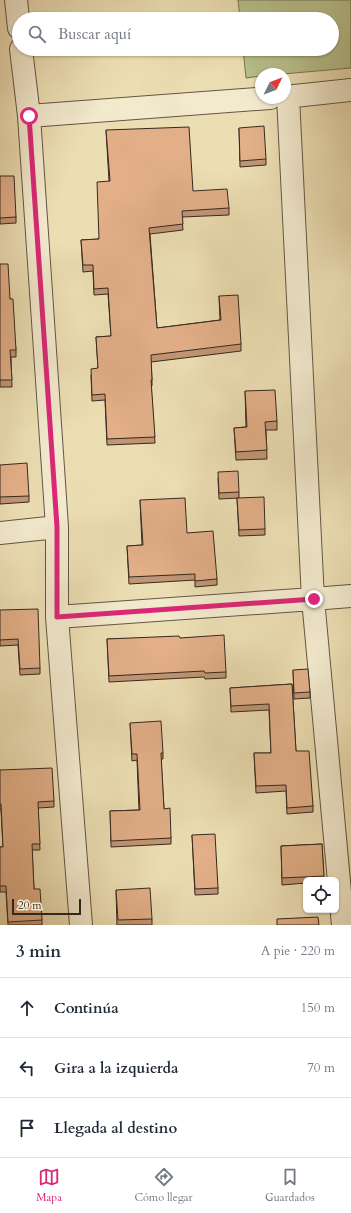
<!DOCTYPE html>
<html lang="es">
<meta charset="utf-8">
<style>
:root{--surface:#fff;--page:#f2f2f3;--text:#1f2937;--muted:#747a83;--line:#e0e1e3;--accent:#db2777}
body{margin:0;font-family:Cardo,serif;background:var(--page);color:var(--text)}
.controls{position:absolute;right:12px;bottom:12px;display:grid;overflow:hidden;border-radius:6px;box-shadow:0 1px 3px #0004}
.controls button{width:36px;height:36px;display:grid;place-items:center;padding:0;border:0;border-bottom:1px solid var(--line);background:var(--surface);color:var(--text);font:20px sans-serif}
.compass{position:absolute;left:255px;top:68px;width:36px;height:36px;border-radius:50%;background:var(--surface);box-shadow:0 1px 3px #0004;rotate:47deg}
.scale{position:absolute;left:12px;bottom:10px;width:69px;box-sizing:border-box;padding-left:4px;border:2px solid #35291f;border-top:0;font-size:11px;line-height:14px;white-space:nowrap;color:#35291f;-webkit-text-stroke:3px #f3eace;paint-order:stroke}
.stop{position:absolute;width:12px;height:12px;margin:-9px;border:3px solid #db2777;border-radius:50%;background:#fff}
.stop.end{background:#db2777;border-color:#fff;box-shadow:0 1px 4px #0008}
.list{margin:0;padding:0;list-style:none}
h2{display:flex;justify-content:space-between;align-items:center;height:52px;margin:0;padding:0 16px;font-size:17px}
h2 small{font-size:13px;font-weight:400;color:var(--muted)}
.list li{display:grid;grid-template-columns:26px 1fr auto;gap:12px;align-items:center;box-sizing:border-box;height:60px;padding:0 16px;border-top:1px solid var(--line)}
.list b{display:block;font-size:15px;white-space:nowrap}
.list em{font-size:13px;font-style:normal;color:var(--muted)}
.icon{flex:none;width:22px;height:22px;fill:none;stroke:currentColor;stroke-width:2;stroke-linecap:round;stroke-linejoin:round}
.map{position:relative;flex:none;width:351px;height:925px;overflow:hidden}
.search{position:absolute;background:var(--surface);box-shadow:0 1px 3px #0004;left:12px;right:12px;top:12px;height:44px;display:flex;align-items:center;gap:10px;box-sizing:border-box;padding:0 14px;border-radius:22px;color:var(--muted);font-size:15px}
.sheet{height:232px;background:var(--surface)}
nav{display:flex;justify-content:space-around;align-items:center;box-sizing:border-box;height:56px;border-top:1px solid var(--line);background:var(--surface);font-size:11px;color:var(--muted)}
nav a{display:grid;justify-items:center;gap:2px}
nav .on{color:var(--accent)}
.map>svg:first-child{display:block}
</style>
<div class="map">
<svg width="351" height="925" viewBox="0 0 351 925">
<rect width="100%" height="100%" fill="#ecdeb3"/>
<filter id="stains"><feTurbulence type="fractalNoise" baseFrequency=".005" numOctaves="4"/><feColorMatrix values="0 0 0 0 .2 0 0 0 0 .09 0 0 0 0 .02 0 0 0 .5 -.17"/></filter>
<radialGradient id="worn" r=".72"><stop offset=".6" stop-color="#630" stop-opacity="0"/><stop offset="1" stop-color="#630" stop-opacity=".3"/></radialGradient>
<path fill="#b8c18c" stroke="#767556" d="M238 0H351V68L283 74H261V76L246 78 243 49H332V19H240Z"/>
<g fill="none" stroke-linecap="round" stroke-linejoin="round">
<g stroke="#635644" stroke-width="24">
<path id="street" d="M16 0 19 28
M21 49 29 116 57 527V617L81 925
M285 97 351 90
M288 97 313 599 343 925
M29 116 270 98
M0 533 57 527
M57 617 313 599 351 596"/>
</g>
<use href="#street" stroke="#f3eace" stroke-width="22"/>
</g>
<path fill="#c29675" stroke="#35291f" d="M239 128 266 159V165L240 167Z
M106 130 193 191 229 208V215L182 217 183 230 150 234 157 328 220 320 219 296 241 344V351L151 362 152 380V386H151L155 443 107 445 105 400 92 401 91 375 98 368 96 337 111 336 108 294 94 295 93 271 83 272 81 240 99 239 109 181Z
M0 176 16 217V223L0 224Z
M0 264 10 299 16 350V357H11L12 387H0Z
M245 391 277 421V430H266L267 459 236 460 234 428 246 427Z
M0 465 29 496V502L0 504Z
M218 478 239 492V498L219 499Z
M237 498 265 529V535L239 536Z
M140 500 187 533 217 579V585L195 587V580L129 584 127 546 142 545Z
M0 610 40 668V674L20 675 18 645 0 646Z
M180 638 226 672V678L205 679 204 677 109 682 107 639Z
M293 670 310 692V698L294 699Z
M292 684 296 751 313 806V812L287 814 286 791 256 793 254 753H271L269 710 231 712 230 688Z
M130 723 163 753V759H161L164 809 171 838V844L111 847 110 811 139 810 137 760 132 761Z
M0 770 54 801V807L38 808 40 850H32L34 889 42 920V925H8L6 892H0V847H3L1 810H0Z
M192 835 218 888V894L195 895Z
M322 844 324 880H306V883L282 885 281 846Z
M116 890 152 919V925H117Z"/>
<path fill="#e2af88" stroke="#35291f" d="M264 126 266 159 240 161 239 128Z
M189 127 193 191 227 189 229 208 182 211 183 224 149 228 157 328 221 320 219 296 238 295 241 344 151 355 152 380H151L155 437 107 439 105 394 92 395 91 369 98 368 96 337 111 336 108 288 94 289 93 265H83L81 240 99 239 97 182 110 181 106 130Z
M0 176H14L16 217 0 218Z
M0 264H8L10 299H13L16 350H10L12 380H0Z
M275 390 277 421 265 422 267 450 236 452 234 428 247 427 245 391Z
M27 463 29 496 0 497V465Z
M238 471 239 492 219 493 218 472Z
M264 497 265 529 239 530 237 498Z
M185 498 187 533 213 531 217 579 195 581V574L129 577 127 546 143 545 140 500Z
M38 609 40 668 20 669 18 639 0 640V610Z
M224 635 226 672 205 673 204 671 109 676 107 639 179 636 180 638Z
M308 669 310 692 294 693 293 670Z
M292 684 296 751H309L313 806 287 808 286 785 256 786 254 753H271L269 704 231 706 230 688Z
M161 721 163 753H161L164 809 170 808 171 838 111 841 110 811 140 810 137 754H132L130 723Z
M52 768 54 801 38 802 40 844H32L34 889H40L42 920 8 922 6 886H0V847H3L1 804H0V770Z
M215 834 218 888 195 889 192 835Z
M322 844 324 876 282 878 281 846Z
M150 888 152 919 118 920 116 890Z
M318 917 319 925H277V919Z"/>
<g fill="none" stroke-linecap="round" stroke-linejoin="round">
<path stroke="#db2777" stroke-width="5" d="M29 116 57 527V617L314 599"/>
</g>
<rect width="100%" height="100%" filter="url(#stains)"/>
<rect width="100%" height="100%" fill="url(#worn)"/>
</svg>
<div class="controls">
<button><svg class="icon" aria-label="locate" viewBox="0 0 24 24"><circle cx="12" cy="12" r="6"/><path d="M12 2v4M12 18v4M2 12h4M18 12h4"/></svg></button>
</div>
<svg class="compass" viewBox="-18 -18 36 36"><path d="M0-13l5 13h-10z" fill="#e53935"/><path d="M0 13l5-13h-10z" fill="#747a83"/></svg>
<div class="scale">20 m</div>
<div class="stop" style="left:29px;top:116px"></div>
<div class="stop end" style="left:314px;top:599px"></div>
<div class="search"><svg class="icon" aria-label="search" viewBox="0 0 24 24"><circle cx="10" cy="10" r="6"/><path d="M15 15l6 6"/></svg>Buscar aquí</div>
</div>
<section class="sheet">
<h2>3 min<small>A pie · 220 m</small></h2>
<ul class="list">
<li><svg class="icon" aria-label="ahead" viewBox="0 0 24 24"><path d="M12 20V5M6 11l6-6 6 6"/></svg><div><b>Continúa</b></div><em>150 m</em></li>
<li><svg class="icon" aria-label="left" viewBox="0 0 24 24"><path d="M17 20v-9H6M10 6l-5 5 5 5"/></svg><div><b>Gira a la izquierda</b></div><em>70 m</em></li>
<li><svg class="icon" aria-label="arrive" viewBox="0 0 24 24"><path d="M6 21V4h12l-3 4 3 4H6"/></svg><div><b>Llegada al destino</b></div></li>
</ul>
</section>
<nav>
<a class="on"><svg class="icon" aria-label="map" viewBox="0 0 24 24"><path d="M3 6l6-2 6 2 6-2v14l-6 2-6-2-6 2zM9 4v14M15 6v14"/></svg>Mapa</a>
<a><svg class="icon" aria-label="directions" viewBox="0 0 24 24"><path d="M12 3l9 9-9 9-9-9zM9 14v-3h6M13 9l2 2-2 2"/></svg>Cómo llegar</a>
<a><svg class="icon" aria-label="saved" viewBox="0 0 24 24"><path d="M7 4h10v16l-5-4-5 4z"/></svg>Guardados</a>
</nav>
